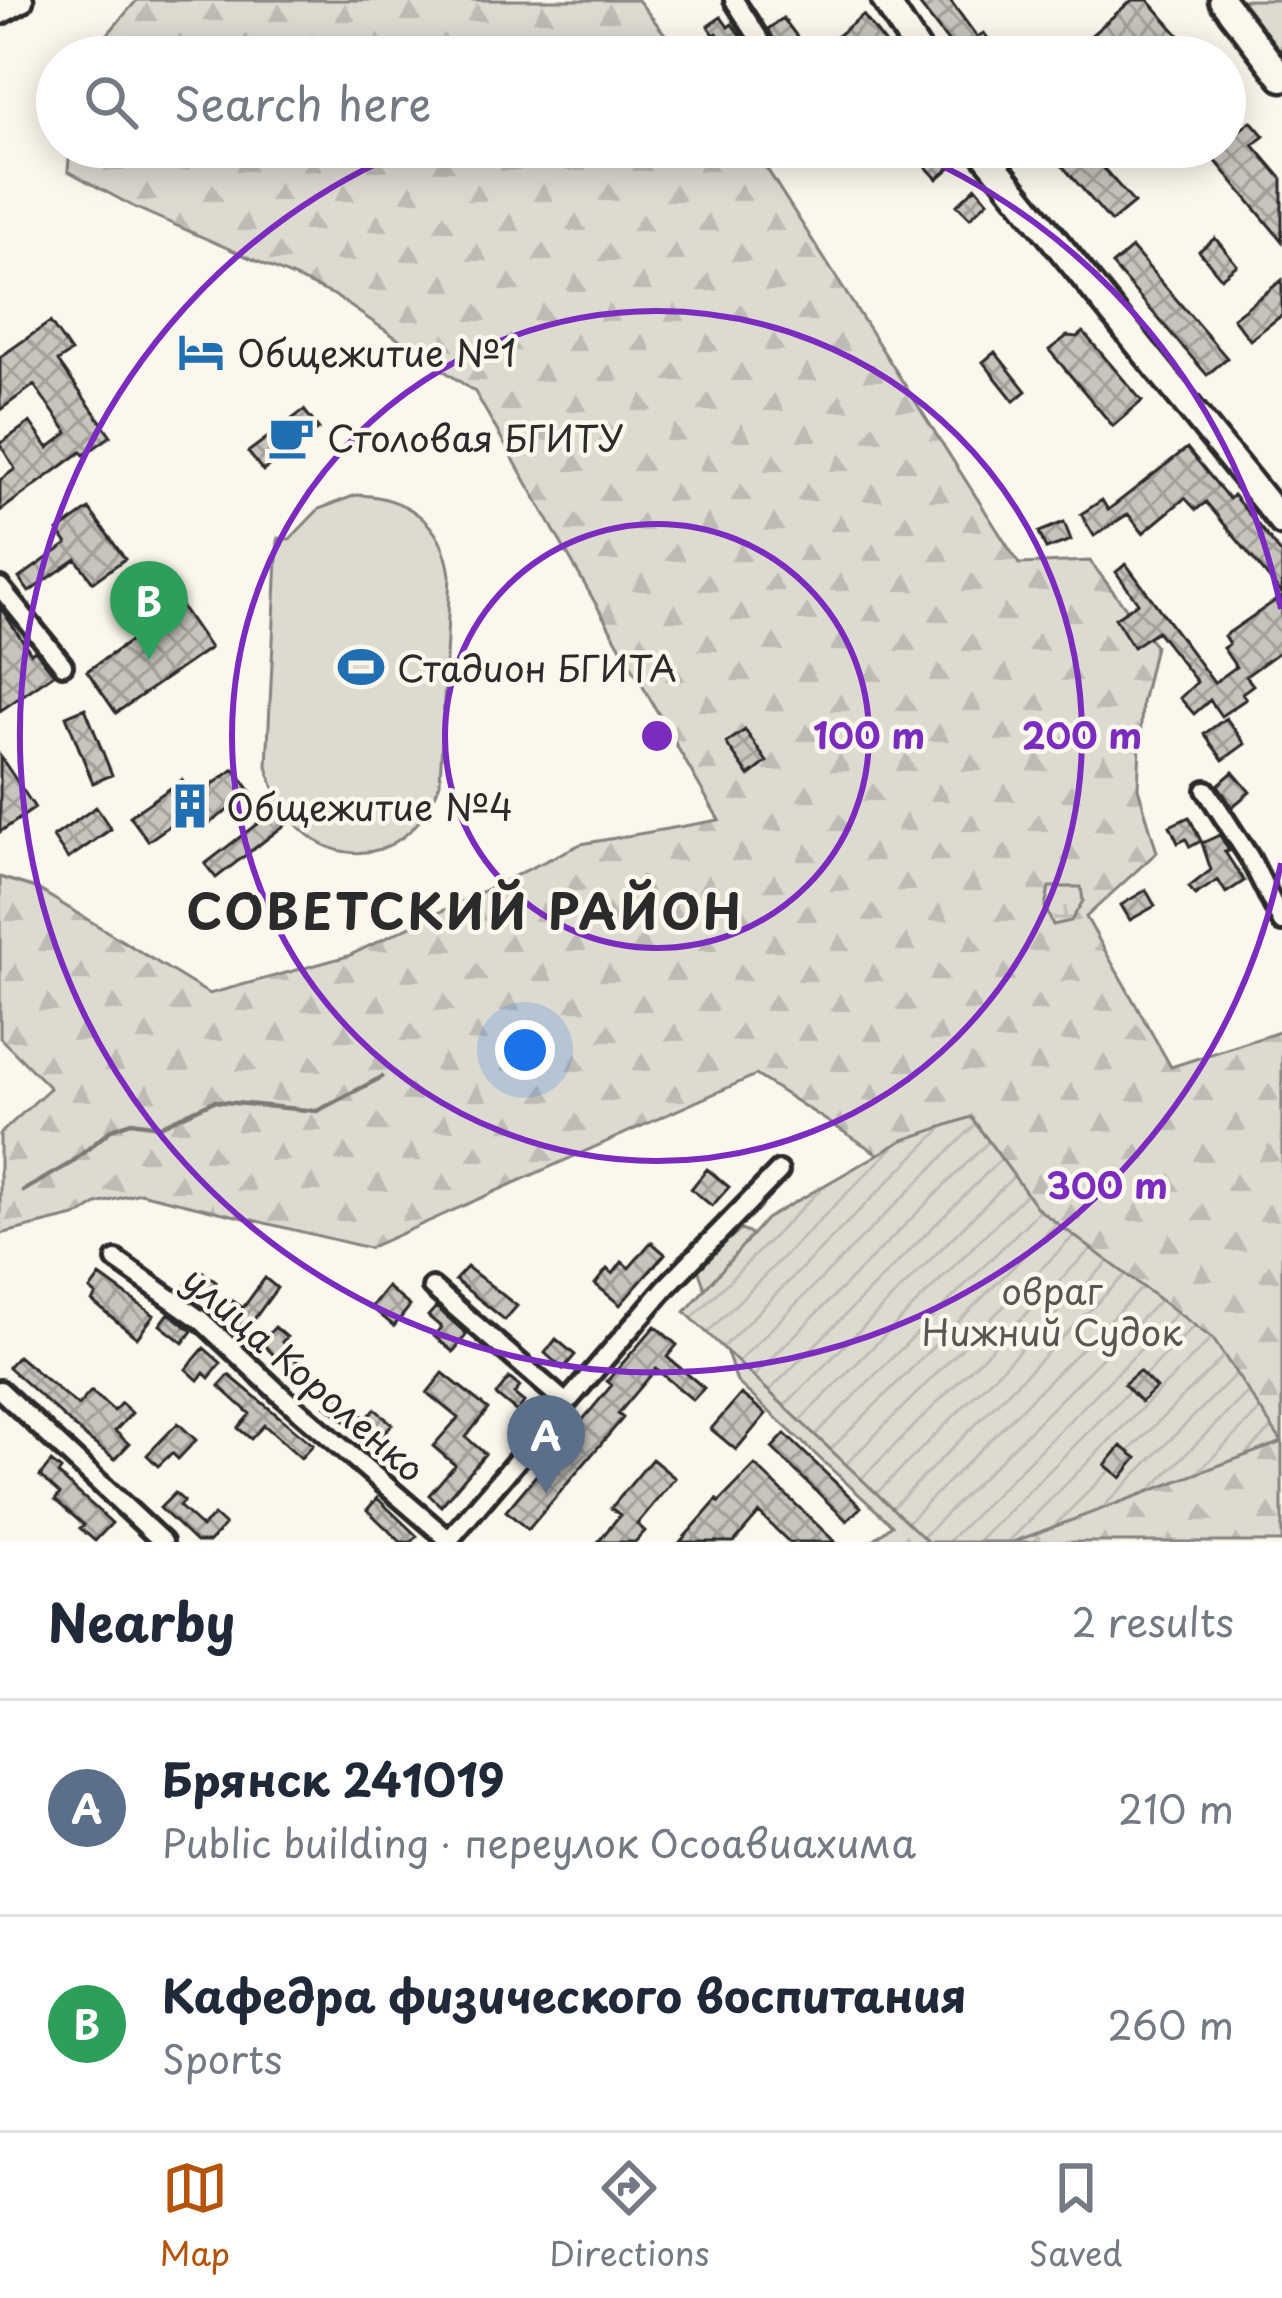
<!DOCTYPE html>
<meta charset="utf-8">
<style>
:root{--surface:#fff;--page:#f6f6f7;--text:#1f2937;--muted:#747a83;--line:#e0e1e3;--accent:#b45309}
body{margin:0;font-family:"Playpen Sans",sans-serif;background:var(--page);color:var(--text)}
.you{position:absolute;left:525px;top:1050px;width:42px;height:42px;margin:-30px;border:9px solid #fff;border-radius:50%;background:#1a73e8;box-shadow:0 0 0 18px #1a73e833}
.badge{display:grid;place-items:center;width:78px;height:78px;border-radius:50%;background:var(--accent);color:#fff;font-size:39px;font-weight:700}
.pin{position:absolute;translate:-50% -99px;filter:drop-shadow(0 3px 6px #0008)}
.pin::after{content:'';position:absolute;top:63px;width:42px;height:36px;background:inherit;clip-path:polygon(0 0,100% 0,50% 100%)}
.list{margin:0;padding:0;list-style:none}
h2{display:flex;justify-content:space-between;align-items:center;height:156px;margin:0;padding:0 48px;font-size:51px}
h2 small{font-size:39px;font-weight:400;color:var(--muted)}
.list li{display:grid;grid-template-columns:78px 1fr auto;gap:36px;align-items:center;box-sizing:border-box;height:216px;padding:0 48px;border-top:3px solid var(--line)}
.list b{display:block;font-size:45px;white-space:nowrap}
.list p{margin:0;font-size:39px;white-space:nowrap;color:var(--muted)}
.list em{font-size:39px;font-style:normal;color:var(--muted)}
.icon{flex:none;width:66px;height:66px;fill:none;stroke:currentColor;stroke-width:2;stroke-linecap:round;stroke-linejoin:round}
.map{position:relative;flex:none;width:1282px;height:1542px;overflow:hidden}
.search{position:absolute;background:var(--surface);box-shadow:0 6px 30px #0003;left:36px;right:36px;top:36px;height:132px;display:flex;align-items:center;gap:30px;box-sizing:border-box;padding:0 42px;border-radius:66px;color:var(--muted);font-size:45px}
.sheet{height:588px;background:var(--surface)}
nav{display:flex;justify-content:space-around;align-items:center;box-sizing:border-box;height:168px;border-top:3px solid var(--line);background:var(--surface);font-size:33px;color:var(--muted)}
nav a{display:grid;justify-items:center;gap:6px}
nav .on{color:var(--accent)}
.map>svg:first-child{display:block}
</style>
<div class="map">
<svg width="1282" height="1542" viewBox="0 0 1282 1542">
<defs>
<pattern id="forest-firs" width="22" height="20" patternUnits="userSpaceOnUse" patternTransform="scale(3)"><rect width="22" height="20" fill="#dddad0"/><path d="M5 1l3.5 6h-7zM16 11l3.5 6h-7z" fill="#bebbb3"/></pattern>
<pattern id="wetland-marsh" width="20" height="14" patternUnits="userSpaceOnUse" patternTransform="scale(3)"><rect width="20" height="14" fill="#dddad0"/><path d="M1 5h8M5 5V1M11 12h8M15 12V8" fill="none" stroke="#bebbb3"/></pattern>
<pattern id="garden-furrows" width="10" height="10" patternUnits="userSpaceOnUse" patternTransform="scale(3)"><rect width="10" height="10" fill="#dddad0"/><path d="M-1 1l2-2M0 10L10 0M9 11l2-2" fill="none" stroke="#bebbb3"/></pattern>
<pattern id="building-cross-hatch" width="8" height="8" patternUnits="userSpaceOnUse" patternTransform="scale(3)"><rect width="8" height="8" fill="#c7c4bc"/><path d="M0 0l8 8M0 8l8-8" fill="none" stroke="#a29f99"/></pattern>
</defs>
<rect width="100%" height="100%" fill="#fbf7ec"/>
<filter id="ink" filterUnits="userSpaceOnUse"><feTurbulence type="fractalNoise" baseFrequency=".00833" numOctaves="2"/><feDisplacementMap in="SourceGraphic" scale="24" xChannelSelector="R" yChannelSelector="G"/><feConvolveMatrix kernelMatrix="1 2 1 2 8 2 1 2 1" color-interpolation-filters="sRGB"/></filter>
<g filter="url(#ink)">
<path fill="url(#forest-firs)" stroke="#84827e" stroke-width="3" d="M137 0H638L683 57H88Z
M70 147H753L1019 564 1090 561 1155 646 1142 703 1138 788 1157 852 1086 917 1171 1067 1282 1031V1542H871L892 1525 737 1382 696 1263 741 1230 774 1243 881 1156 756 1075 369 1248 140 1193 97 1204 79 1215 0 1234V1134L50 1088 0 1038V877L36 888 209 994 348 956 581 844 719 820 475 392 334 295 134 207 68 171Z"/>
<path fill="url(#wetland-marsh)" stroke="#84827e" stroke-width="3" d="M1049 887H1081L1083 901 1071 921 1053 925 1045 907Z"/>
<path fill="#dddad0" stroke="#84827e" stroke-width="3" d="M1237 0H1282V59Z
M356 495C407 496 443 523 450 575L440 783C402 887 291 869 267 766L278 538 290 539 319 509Z"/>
<path fill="url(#garden-furrows)" stroke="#84827e" stroke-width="3" d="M971 1117 1038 1209 1213 1339 1282 1442 1013 1542H928L685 1312 766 1219 903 1140Z"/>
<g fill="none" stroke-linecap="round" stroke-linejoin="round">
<path stroke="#7b7a75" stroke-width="4.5" d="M23 1191 71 1163 112 1129 131 1122 160 1126 214 1101 317 1111 382 1077"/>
</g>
<path fill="url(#building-cross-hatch)" stroke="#2b2b2b" stroke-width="3" d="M916 0H950L977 37 984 33 1002 57H960Z
M1132 0H1148L1198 57H1160L1152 48 1140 57 1127 42 1110 57H1066Z
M863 15 896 57H860L855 51 851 54 837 36Z
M721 17 728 27 732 24 756 57H735L717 33 714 35 708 26Z
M783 18 801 42 783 55 768 29Z
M1251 121 1264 136 1253 145 1282 179V241L1210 154 1225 147V142Z
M933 147H945L958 161 937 179 919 159Z
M1046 147H1085L1134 203 1111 222Z
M976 187 988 201 970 218 957 205Z
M1215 238 1237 265 1221 278 1199 251Z
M1132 248 1227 358 1207 375 1112 265Z
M1282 280V315L1250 340 1233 318Z
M50 322 71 352 58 361 111 436 84 455 81 452 0 511V480L15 469 0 444 30 422 48 448 68 433 34 385 0 410V357Z
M1083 332 1142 401 1113 426 1049 350 1067 336 1077 337Z
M995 352 1026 391 1014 401 983 362Z
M304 410 319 429 263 471 248 452Z
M1187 448 1229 499 1233 495 1282 554V594L1206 502 1196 510 1185 498 1143 533 1128 514 1094 536 1081 514 1102 500 1108 510Z
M89 509 125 559 93 582 76 559 29 592 19 578 67 544 58 531Z
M1064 522 1071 540 1046 549 1039 532Z
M1126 564 1214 683 1236 667 1223 648 1229 644 1224 636 1282 596V650L1246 676 1253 685 1242 693 1246 699 1221 716 1210 700 1194 714 1180 698 1197 682 1157 631 1133 647 1115 618 1138 603 1116 572Z
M181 606 210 648 116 713 87 671Z
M0 607 31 653 35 650 54 674 0 711Z
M85 708 112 775 93 783 66 716Z
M1226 718 1245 744 1223 760 1204 734Z
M745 730 767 762 749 776 726 743Z
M0 756 35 808 0 832Z
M234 769 252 793 200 830 188 813 148 841 130 816 182 780 194 798Z
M1233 772 1250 792 1232 807 1218 785Z
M96 807 111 829 68 859 53 837Z
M279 807 290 821 216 878 205 864Z
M1189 817 1201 841 1190 847 1186 839 1178 843 1170 826Z
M1220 835 1229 851 1225 852 1244 881 1226 893 1218 880 1195 895 1189 887 1211 870 1202 843Z
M1146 890 1155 906 1130 920 1121 905Z
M707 1169 729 1187 712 1206 691 1189Z
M651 1242 665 1254 620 1305 595 1284 607 1269 613 1274 622 1262 629 1268Z
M467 1267 517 1306 505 1320 455 1280Z
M199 1269 216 1282 203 1299 185 1286Z
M100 1276 154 1315 137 1338 92 1301 96 1295 90 1290Z
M265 1278 277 1288 247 1329 224 1312 233 1301 243 1308Z
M387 1287 410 1306 394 1326 371 1307Z
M436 1307 467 1334 453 1352 434 1336 441 1327 428 1316Z
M169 1313 192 1331 183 1343 160 1325Z
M655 1326 677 1345 667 1357 704 1388 693 1400 656 1369 618 1414 623 1418 528 1530 506 1511 612 1385 607 1381Z
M275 1327 287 1337 282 1342 293 1353 291 1355 319 1382 310 1392 261 1342Z
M556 1339 575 1355 563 1369 545 1353Z
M204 1348 221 1363 209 1378 204 1373 198 1380 186 1369Z
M18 1356 78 1406 91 1391 114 1411 121 1403 132 1413 115 1431 129 1444 115 1459 88 1439 8 1367Z
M1139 1371 1156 1388 1141 1402 1124 1384Z
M443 1373 488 1409 466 1437 485 1454 441 1506 429 1495 455 1465 433 1446 458 1418 427 1393Z
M229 1375 313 1445 301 1458 264 1425 251 1439 238 1428 250 1414 219 1386Z
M509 1378 520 1387 514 1394 524 1402 517 1412 496 1395Z
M337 1394 366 1419 375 1409 392 1424 374 1444 326 1406Z
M741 1394 766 1414 736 1450 711 1429Z
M178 1423 196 1440 178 1459 172 1453 158 1466 147 1455Z
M785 1434 861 1507 847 1521 772 1448Z
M1121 1446 1137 1458 1121 1478 1105 1465Z
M652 1459 675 1478 637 1524 645 1531 635 1542H598L620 1515 611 1508Z
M51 1462 61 1470 58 1474 112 1523 95 1541 80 1528 84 1525 55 1500 60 1494 40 1476Z
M755 1465 835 1542H789L759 1513 734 1542H680L717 1500 719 1502Z
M175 1493 184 1501 179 1506 202 1527 214 1515 225 1525 209 1542H196L160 1508Z
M377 1498 417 1536 412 1542H401L367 1510Z"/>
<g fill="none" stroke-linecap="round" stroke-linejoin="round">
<g stroke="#2b2b2b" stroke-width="26">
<path id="minor" d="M734 0 771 57
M0 587 63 665
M1206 790 1250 858 1282 922
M116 1260 201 1320 282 1396 449 1540
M432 1287 566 1403
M0 1390 163 1542
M447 1542 666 1287 779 1171"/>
</g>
<g stroke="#2b2b2b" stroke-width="33">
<path id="secondary" d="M885 0 922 57
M1222 0 1282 78
M0 11 20 0
M979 147 1282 522"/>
</g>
<use href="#minor" stroke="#fbf7ec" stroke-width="16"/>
<use href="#secondary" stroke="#fbf7ec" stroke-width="24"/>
</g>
</g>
<g fill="none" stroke="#7b2cbf" stroke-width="6">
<circle cx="657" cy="736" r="212"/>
<circle cx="657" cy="736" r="425"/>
<path d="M1281 863A637 637 0 1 1 413 147M901 147A637 637 0 0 1 1281 609"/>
</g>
<defs>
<g id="hotel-bare" transform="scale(3.6)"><path d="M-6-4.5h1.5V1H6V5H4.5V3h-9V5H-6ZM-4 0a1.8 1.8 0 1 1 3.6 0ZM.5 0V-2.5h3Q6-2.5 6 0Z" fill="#1f6fb2" stroke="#fbf7ec" stroke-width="2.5" paint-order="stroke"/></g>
<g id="cafe-bare" transform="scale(3.6)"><path d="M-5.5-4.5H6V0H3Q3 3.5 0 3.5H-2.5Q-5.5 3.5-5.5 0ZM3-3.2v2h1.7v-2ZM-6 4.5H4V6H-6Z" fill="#1f6fb2" stroke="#fbf7ec" stroke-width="2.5" paint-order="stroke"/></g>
<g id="stadium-bare" transform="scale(3.6)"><path d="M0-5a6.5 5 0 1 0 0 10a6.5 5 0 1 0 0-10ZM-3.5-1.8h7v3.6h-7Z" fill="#1f6fb2" stroke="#fbf7ec" stroke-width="2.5" paint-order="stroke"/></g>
<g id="building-bare" transform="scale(3.6)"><path d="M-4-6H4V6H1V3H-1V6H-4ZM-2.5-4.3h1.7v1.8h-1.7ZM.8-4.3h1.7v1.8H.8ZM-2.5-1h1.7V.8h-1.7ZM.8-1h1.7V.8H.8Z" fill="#1f6fb2" stroke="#fbf7ec" stroke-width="2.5" paint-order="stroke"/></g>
</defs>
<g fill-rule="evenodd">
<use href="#hotel-bare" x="201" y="352"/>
<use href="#cafe-bare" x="291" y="437"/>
<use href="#stadium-bare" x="361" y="667"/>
<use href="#building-bare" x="190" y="806"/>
</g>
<g text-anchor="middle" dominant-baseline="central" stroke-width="9" stroke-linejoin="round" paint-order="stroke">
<g font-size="36" fill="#2b2b2b" stroke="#fbf7ec" text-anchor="start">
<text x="237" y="352">Общежитие №1</text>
<text x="327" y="437">Столовая БГИТУ</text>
<text x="397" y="667">Стадион БГИТА</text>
<text x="226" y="806">Общежитие №4</text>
</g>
<g font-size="36" fill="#585754" stroke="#fbf7ec">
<text x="1052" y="1290">овраг<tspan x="1052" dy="41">Нижний Судок</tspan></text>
</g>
<g font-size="36" fill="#2b2b2b" stroke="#fbf7ec">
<text transform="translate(305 1373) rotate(41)">улица Короленко</text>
</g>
<g font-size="48" font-weight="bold" letter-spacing="3" fill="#2b2b2b" stroke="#fbf7ec">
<text x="465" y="910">СОВЕТСКИЙ РАЙОН</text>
</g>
</g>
<circle cx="657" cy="736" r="18" fill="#7b2cbf" stroke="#fbf7ec" stroke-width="6"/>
<g font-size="36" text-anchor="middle" font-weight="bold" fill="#7b2cbf" stroke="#fbf7ec" stroke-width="9" stroke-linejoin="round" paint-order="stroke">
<text x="869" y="749">100 m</text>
<text x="1082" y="749">200 m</text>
<text x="1107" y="1199">300 m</text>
</g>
</svg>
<div class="you"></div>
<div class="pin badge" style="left:546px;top:1494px;background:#5c6f8a">A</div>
<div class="pin badge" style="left:149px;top:660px;background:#2e9e5b">B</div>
<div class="search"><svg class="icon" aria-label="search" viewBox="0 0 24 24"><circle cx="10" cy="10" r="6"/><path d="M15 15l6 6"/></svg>Search here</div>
</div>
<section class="sheet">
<h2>Nearby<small>2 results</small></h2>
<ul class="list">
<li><span class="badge" style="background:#5c6f8a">A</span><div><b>Брянск 241019</b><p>Public building · переулок Осоавиахима</p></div><em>210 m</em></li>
<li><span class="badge" style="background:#2e9e5b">B</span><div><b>Кафедра физического воспитания</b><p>Sports</p></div><em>260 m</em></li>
</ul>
</section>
<nav>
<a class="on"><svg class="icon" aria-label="map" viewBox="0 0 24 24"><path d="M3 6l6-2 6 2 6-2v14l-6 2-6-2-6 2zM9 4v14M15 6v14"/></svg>Map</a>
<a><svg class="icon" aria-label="directions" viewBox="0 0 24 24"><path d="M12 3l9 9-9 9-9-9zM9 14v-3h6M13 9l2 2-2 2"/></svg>Directions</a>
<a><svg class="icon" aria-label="saved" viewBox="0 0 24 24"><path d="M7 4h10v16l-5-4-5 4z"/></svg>Saved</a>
</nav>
